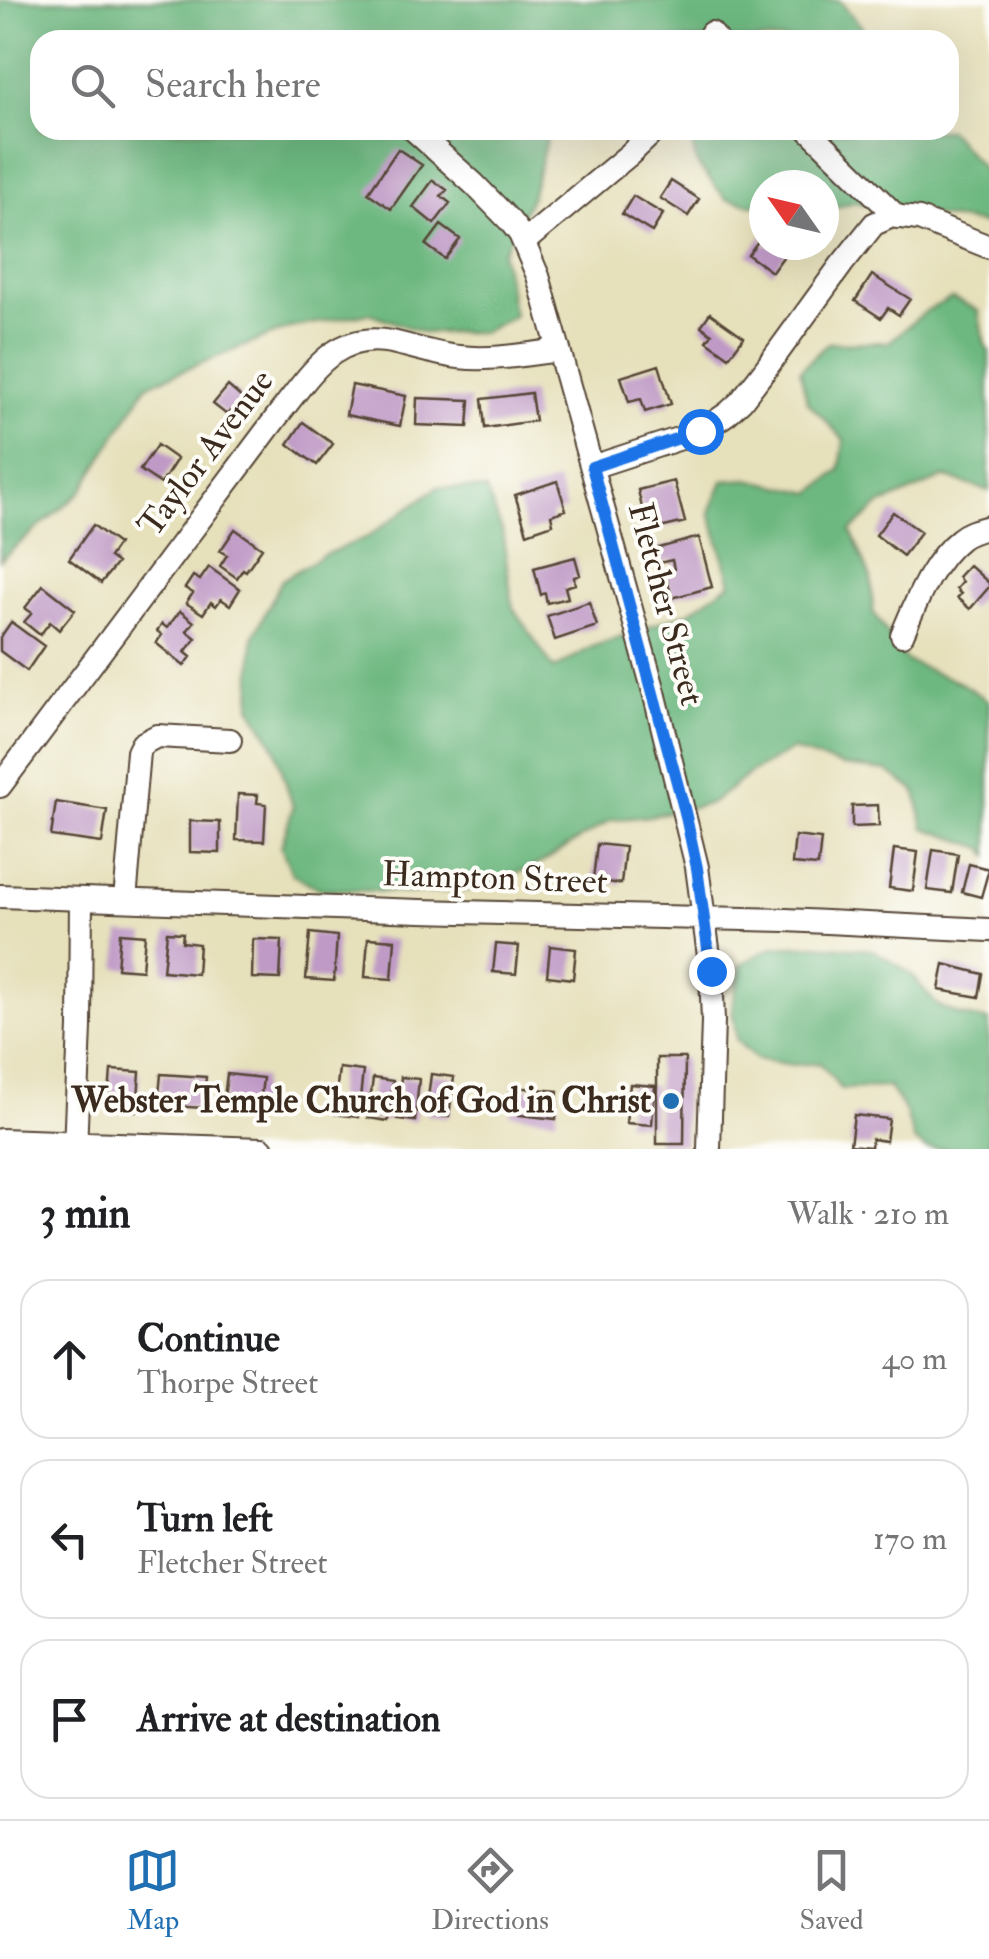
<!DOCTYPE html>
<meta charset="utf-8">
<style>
:root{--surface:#fff;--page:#f2f2f2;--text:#202124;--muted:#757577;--line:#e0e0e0;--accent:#1f6fb2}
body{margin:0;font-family:"IM FELL Double Pica",serif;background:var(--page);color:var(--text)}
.compass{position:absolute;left:749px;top:170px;width:90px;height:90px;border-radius:50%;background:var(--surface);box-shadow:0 10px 40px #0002;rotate:304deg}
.stop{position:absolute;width:30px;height:30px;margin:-22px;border:8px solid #1a73e8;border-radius:50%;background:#fff}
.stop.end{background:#1a73e8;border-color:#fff;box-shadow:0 2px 10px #0008}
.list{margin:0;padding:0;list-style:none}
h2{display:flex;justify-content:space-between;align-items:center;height:130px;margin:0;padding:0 40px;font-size:42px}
h2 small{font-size:32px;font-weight:400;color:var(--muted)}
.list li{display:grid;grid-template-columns:65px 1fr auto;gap:30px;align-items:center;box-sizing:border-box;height:160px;margin:0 20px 20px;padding:0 20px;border:2px solid var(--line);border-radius:30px}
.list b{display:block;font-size:38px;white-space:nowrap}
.list p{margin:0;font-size:32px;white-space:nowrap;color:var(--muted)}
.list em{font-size:32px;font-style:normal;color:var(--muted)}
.icon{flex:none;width:55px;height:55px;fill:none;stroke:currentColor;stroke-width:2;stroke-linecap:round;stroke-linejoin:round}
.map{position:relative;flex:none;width:989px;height:1149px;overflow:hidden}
.search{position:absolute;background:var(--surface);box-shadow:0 10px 40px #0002;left:30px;right:30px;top:30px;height:110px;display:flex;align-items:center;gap:25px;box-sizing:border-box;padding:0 35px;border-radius:30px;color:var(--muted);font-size:38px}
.sheet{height:670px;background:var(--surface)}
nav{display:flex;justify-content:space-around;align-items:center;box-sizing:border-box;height:140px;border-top:2px solid var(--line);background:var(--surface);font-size:28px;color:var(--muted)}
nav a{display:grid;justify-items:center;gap:5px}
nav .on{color:var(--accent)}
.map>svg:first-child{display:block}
</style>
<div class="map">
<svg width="989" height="1149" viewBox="0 0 989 1149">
<rect width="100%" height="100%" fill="#fdfcf7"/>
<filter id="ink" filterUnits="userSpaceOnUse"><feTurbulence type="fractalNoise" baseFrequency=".01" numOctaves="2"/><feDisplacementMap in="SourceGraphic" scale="20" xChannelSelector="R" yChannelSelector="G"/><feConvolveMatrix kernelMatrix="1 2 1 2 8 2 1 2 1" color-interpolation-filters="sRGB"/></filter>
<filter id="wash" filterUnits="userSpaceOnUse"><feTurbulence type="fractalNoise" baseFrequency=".0048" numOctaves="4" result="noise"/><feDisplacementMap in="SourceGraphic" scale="40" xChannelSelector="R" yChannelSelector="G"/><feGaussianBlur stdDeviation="2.25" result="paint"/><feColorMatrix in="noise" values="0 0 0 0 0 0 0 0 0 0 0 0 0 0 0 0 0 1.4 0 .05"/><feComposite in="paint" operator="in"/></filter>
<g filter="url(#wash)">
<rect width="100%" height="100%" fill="#e6e0bb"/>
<path fill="#6db880" stroke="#54714f" stroke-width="2.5" d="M0 0H839L873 40H627L588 30 582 40H40V130H549L531 197 502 253 514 316 483 332 424 333 369 313 289 328 147 385 82 491 0 560Z
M689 130H949L984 171 986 196 989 193V225L853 202 824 211V185H764V207L726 199 697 164Z
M952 298 978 310 985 345 989 351V491L945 477 880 505 851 531 871 578 873 612 906 661 961 683 989 701V856L984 848 924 828 916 792 887 771 843 766 792 750 750 773 712 803 650 816 611 820 534 867 466 890 418 893 320 889 292 874 281 847 293 807 275 747 251 707 253 637 282 580 323 555 366 538 438 487 486 490 502 530 513 608 554 669 592 647 689 612 731 583 710 512 723 481 748 479 812 493 840 470 844 440 807 401 800 370 828 343 889 342 926 311Z
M815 945 873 950 910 973 937 1005 960 1015 989 1021V1146L980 1149H927L914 1141 906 1113 889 1087 841 1089 820 1063 793 1065 756 1059 737 1041 732 1009 741 964 773 947Z"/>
<g id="blocks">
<path fill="#bf9ac6" d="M398 149 422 165 391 209 368 193Z
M433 180 447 190 441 196 450 203 434 224 413 207Z
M671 181 699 199 688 216 660 198Z
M633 196 663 214 652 232 622 214Z
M441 225 460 239 445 259 426 245Z
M764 233V245H792L772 272 748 255Z
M872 275 910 299 899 315 888 308 881 318 855 301Z
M710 313 744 337 729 357 707 341 712 334 701 326Z
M659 365 671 404 645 412 641 399 629 402 621 377Z
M352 385 406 396 400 426 346 415Z
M228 386 250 405 238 418 230 411 227 415 213 404Z
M531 393 535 421 485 428 482 399Z
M417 398 470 400 468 427 416 425Z
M303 422 333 444 317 465 288 444Z
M157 445 177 459 161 484 140 470Z
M557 481 566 510 551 515 553 524 527 533 515 495Z
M674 481 685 522 656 529 653 514 644 517 638 490Z
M893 512 921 532 903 556 876 535Z
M93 525 118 544 109 557 117 563 101 583 69 559Z
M235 529 262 548 246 571 243 569 237 578 220 566 227 555 220 551Z
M699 537 712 587 672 598 665 571 674 569 672 560 659 563 655 549Z
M575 557 580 575 574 577 575 584 565 587 568 598 547 603 545 593 541 595 534 568Z
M969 565 989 583V587L970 609 957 598 961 594 956 589 962 582 958 577Z
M209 567 240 589 230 605 221 599 216 606 211 602 203 614 186 603 193 593 185 588 193 576 200 580Z
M43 585 75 610 59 630 50 622 40 635 24 622 32 613 25 608Z
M589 602 597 626 555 640 547 616Z
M180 611 194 622 187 631 196 638 185 652 191 657 184 666 156 643 162 635 157 631 162 624 167 628Z
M11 622 44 646 27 671 0 651V638Z
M238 794 258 795 257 803 266 804 264 841 236 840Z
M56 802 107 810 102 843 51 836Z
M878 805 879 826 852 827V806Z
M190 821 220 822V853L190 852Z
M795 836 821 839 818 866 792 864Z
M597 844 625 847 621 884 593 880Z
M894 849 918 852 913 891 889 888Z
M933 850 958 854 952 893 927 890Z
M969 864 989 869 981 897 962 892Z
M167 932 183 933 182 942 199 944 197 974 163 971Z
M120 933 145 935 142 970 117 968Z
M310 933 337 936 334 981 306 979Z
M368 938 395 940 392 979 365 977Z
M253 939 282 940 280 979 252 978Z
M496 944 519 946 516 974 493 972Z
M550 946 576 949 573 979 547 976Z
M944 964 983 974 979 997 939 990Z
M657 1058H685L684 1144H657Z
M339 1068 363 1071 358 1117 334 1114Z
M111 1070 140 1072 137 1111 108 1108Z
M161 1074 206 1077 203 1108 158 1105Z
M227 1074 263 1078 259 1111 223 1106Z
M431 1074 454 1077 449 1117 426 1115Z
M401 1077 419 1079 415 1121 397 1119Z
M373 1078 393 1081 388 1121 368 1118Z
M630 1084 655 1086 652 1125 626 1123Z
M513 1087 558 1091 556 1119 510 1114Z
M854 1115 889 1119 886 1141 872 1139 871 1147 850 1145Z"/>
</g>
</g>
<g filter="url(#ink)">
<use href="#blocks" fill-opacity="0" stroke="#554536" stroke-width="2.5"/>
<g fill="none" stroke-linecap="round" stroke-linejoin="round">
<g stroke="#554536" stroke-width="26">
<path id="minor" d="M708 40 711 33 717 40
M414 130 474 184 510 221 520 234 538 276 559 350 654 692 697 867 711 971 713 1021 709 1149
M809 130 897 217
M524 242 630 154 655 130
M592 467 681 438 715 422 728 413 741 401 767 367 842 264 874 224 892 216 919 219 989 247
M902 635C916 603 931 562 960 539 968 532 979 530 989 527
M0 786 282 410C313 371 336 331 392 342 414 347 437 355 459 357 492 361 527 354 559 350
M0 896 420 911 786 920 989 930
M125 900 138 752 142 744 157 736 230 740
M0 1140 262 1149
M75 1149 80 1027 81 899"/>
</g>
<use href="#minor" stroke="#fff" stroke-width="22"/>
</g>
</g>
<g fill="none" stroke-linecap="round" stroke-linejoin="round" filter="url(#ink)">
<path stroke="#1a73e8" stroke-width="12" d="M700 431 592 467 685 812 697 868 711 971"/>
</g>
<circle fill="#1f6fb2" stroke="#fdfcf7" stroke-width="4" cx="671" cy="1101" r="10"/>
<g text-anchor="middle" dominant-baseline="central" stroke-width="8" stroke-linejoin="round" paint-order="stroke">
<g font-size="35" fill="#3b2a1e" stroke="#fdfcf7">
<text transform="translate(206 453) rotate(-53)">Taylor Avenue</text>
<text transform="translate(666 604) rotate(75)">Fletcher Street</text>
<text transform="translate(495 878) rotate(2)">Hampton Street</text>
</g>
<g font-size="35" font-weight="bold" fill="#3b2a1e" stroke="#fdfcf7" text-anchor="end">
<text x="651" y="1101">Webster Temple Church of God in Christ</text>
</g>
</g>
</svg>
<svg class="compass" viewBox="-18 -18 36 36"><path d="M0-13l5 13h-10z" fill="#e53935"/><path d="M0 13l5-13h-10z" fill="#757577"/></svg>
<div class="stop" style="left:700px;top:431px"></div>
<div class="stop end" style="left:711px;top:971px"></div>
<div class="search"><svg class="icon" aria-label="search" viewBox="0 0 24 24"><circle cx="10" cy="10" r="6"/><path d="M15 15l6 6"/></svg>Search here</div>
</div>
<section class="sheet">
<h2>3 min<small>Walk · 210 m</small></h2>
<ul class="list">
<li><svg class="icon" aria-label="ahead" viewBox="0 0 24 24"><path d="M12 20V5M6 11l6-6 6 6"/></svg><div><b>Continue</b><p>Thorpe Street</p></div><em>40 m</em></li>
<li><svg class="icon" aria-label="left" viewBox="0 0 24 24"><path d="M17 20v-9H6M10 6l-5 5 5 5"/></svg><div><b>Turn left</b><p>Fletcher Street</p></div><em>170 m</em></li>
<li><svg class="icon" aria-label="arrive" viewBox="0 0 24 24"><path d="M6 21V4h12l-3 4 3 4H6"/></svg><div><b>Arrive at destination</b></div></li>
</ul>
</section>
<nav>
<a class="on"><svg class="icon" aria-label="map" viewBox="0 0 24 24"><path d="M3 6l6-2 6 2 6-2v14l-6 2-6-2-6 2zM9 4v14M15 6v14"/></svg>Map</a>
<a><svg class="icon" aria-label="directions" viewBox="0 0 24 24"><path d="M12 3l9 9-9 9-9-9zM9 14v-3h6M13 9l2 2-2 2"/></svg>Directions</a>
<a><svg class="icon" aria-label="saved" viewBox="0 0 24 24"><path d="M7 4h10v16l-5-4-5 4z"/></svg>Saved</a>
</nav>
